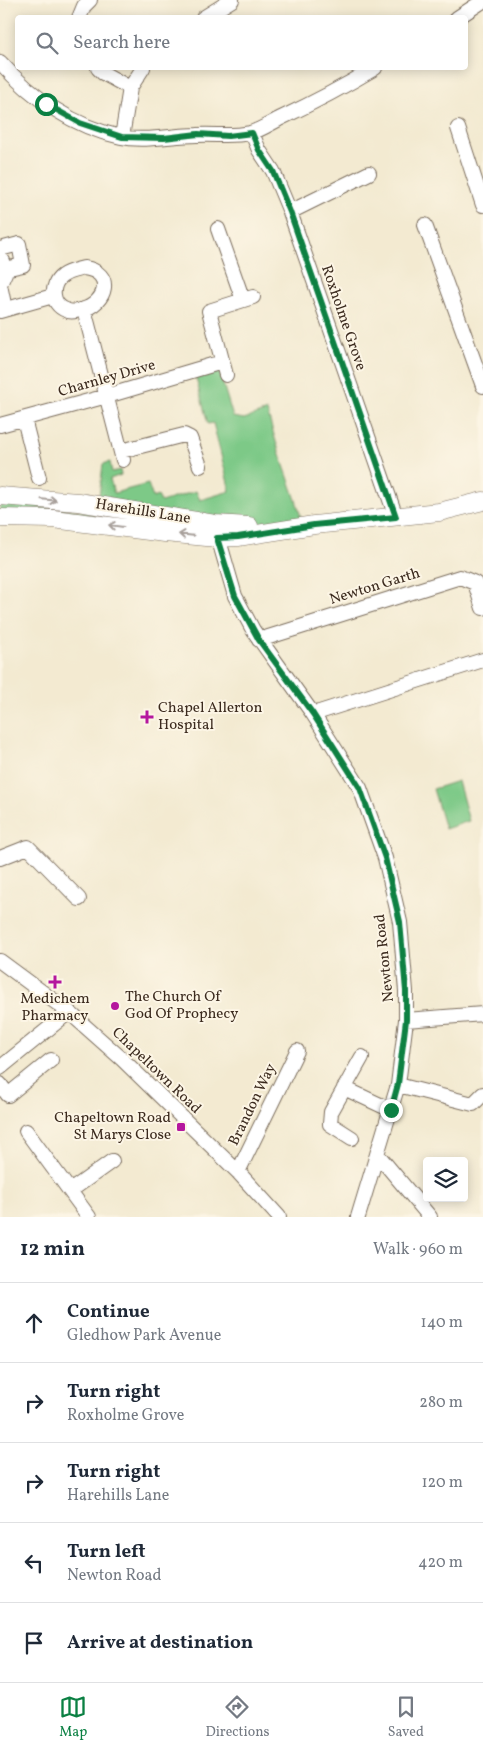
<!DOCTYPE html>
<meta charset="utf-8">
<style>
:root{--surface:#fff;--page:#f6f6f7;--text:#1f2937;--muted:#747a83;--line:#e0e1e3;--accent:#0b8043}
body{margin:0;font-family:Vollkorn,serif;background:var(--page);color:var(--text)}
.controls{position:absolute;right:15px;bottom:15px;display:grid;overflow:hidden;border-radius:5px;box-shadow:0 2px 12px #0003}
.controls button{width:45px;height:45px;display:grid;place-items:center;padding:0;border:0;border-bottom:1px solid var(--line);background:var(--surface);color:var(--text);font:25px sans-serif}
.stop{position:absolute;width:15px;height:15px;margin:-11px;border:4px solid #0b8043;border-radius:50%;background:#fff}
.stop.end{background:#0b8043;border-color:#fff;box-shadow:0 1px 5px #0008}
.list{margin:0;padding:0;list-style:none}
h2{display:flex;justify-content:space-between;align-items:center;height:65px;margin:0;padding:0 20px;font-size:21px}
h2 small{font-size:16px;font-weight:400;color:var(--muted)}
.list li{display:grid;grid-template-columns:32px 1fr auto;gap:15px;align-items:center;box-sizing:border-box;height:80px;padding:0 20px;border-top:1px solid var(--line)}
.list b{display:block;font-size:19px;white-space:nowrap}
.list p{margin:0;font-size:16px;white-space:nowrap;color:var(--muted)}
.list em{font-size:16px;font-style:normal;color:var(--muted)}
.icon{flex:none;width:28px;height:28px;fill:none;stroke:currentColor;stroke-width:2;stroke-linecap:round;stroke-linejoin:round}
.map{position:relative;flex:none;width:483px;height:1217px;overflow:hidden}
.search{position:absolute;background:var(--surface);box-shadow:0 2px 12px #0003;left:15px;right:15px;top:15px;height:55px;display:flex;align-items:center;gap:12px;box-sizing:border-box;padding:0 18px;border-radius:5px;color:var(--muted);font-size:19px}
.sheet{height:465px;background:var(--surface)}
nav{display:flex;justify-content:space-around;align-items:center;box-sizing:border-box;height:70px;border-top:1px solid var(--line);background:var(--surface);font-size:14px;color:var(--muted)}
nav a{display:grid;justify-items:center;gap:2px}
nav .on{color:var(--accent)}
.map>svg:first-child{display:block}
</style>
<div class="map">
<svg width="483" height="1217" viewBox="0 0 483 1217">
<rect width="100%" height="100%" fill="#fcf5e5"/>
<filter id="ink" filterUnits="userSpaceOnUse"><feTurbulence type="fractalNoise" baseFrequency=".02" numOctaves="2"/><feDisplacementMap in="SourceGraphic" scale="10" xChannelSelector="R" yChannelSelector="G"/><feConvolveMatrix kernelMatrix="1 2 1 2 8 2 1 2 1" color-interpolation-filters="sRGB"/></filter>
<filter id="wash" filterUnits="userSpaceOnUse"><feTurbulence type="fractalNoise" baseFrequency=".0096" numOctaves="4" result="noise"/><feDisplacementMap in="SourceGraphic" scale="20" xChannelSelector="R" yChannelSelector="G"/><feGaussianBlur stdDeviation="1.12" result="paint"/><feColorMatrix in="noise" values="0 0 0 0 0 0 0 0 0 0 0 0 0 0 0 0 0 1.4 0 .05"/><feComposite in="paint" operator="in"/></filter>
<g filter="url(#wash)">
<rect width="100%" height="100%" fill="#f3ead1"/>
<path fill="#7dc987" stroke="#5c7a52" d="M217 364 233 417 244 419 267 411C273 432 279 453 287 474 293 492 300 508 302 526H232L98 505 103 464 110 462 112 472 120 470 121 475 110 479 114 493 148 484 153 498 158 496 161 502 196 491 200 500 230 491 213 423 208 424 194 371Z
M10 502 196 525 0 512V503Z
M458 781 469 821 445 829 433 789Z"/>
</g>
<g filter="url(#ink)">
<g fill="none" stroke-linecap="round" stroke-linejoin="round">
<g stroke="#7b6d5d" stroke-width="16">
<path id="minor" d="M79 18 84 6 90 0
M203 18 232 0
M457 18 483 1
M0 62C32 98 74 127 121 137 145 142 173 135 197 135 216 134 232 137 250 133 261 130 271 123 281 118 313 103 345 86 375 68
M98 68 103 73 130 88
M458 128 483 205
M252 133 259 150 273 171 290 212 396 517
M122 137 130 88 143 68
M290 212 369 173
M425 225 483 386
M218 229 243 300
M0 249 19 244 23 265 5 269
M84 268C115 272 107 304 81 310 75 311 71 313 66 310 51 305 50 285 62 276 68 271 77 270 84 268Z
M0 284 5 273 3 261
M0 285 5 309
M84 309 123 460
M0 311 53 296
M226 375 209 311 253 297
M24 419 39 478
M0 425 107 396 222 362
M121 451 184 435 190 438 200 466
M216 530 235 596 253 630 313 714 360 788 385 858 400 922 406 991V1020L398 1085 358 1217
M259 640 460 577 475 583 483 608
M313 714 483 660
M0 858 28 847 79 899
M0 961 69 1012 122 1059 238 1172 279 1217
M406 1020 483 1014
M0 1068 69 1012
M0 1084 8 1095 51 1060
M398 1085 473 1104 483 1094
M344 1088 391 1110
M26 1131 89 1217
M352 1138 330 1124 331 1112 362 1057
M378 1155 430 1217
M238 1172 297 1051
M70 1191 112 1161"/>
</g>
<g stroke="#7b6d5d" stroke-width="19">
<path id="major" d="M0 496 78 502 215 524 249 526
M0 518 53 519 165 533 217 538 238 537 314 525 439 512 483 501"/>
</g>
<use href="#minor" stroke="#fff" stroke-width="14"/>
<use href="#major" stroke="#fff" stroke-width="18"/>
</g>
<defs><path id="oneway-shaft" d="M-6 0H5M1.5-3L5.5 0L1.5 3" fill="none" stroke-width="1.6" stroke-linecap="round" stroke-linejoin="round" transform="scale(1.25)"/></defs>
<g stroke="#a79f9a">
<use href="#oneway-shaft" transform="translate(49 500) rotate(5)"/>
<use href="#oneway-shaft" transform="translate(116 526) rotate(-172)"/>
<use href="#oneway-shaft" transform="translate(186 535) rotate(-174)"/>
</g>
</g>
<g fill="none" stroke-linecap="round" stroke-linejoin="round" filter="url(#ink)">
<path stroke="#0b8043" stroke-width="6" d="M46 104 80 123 122 137 164 138 198 134 228 136 252 133 259 150 273 171 290 212 396 517 314 525 238 537 217 538 235 596 259 640 313 714 360 788 385 858 400 922 406 991V1020L398 1084 391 1110"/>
</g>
<g fill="#b5179e" stroke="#fcf5e5" stroke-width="2">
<path d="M144.5 709.5h5v5h5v5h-5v5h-5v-5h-5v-5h5z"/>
<path d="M52.5 974.5h5v5h5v5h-5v5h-5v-5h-5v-5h5z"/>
<circle cx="115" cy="1006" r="5"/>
<rect x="176" y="1122" width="10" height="10" rx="2.5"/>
</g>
<g text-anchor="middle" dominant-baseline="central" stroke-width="4" stroke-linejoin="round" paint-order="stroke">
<g font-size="15" fill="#3b2a1e" stroke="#fcf5e5">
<text transform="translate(343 318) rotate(71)">Roxholme Grove</text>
<text transform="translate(107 379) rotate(-16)">Charnley Drive</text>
<text transform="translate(143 512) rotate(9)">Harehills Lane</text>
<text transform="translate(375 587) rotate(-17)">Newton Garth</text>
<text transform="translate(385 958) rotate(-96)">Newton Road</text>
<text transform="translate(156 1071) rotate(44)">Chapeltown Road</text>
<text transform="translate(253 1105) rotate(-64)">Brandon Way</text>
</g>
<g font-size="15" fill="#3b2a1e" stroke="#fcf5e5" text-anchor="start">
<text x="158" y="708">Chapel Allerton<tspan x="158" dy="17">Hospital</tspan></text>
<text x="125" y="997">The Church Of<tspan x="125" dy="17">God Of Prophecy</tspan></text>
<text x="55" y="999" text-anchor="middle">Medichem<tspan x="55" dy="17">Pharmacy</tspan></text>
<text x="171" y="1118" text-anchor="end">Chapeltown Road<tspan x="171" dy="17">St Marys Close</tspan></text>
</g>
</g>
</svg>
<div class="controls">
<button><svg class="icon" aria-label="layers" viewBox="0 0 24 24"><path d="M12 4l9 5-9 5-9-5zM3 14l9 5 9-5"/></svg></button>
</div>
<div class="stop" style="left:46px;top:104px"></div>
<div class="stop end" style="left:391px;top:1110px"></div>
<div class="search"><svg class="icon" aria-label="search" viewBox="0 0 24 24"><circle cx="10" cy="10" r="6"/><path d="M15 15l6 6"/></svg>Search here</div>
</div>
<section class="sheet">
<h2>12 min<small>Walk · 960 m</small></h2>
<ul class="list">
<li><svg class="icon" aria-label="ahead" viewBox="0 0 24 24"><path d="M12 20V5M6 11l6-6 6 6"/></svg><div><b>Continue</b><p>Gledhow Park Avenue</p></div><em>140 m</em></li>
<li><svg class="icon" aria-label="right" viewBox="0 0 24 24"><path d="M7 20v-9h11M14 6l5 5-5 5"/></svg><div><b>Turn right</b><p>Roxholme Grove</p></div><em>280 m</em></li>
<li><svg class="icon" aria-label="right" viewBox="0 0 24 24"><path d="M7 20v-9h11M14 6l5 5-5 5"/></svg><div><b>Turn right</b><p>Harehills Lane</p></div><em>120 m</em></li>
<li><svg class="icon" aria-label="left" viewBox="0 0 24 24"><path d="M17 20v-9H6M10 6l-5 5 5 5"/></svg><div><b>Turn left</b><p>Newton Road</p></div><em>420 m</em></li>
<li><svg class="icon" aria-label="arrive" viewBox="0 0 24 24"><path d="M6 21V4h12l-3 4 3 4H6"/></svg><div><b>Arrive at destination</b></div></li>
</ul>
</section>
<nav>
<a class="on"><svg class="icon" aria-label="map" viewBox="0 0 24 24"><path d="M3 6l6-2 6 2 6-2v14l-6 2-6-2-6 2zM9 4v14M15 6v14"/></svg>Map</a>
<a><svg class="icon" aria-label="directions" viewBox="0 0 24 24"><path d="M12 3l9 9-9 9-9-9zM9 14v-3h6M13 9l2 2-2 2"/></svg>Directions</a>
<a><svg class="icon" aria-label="saved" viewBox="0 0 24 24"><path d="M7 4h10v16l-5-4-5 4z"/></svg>Saved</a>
</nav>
